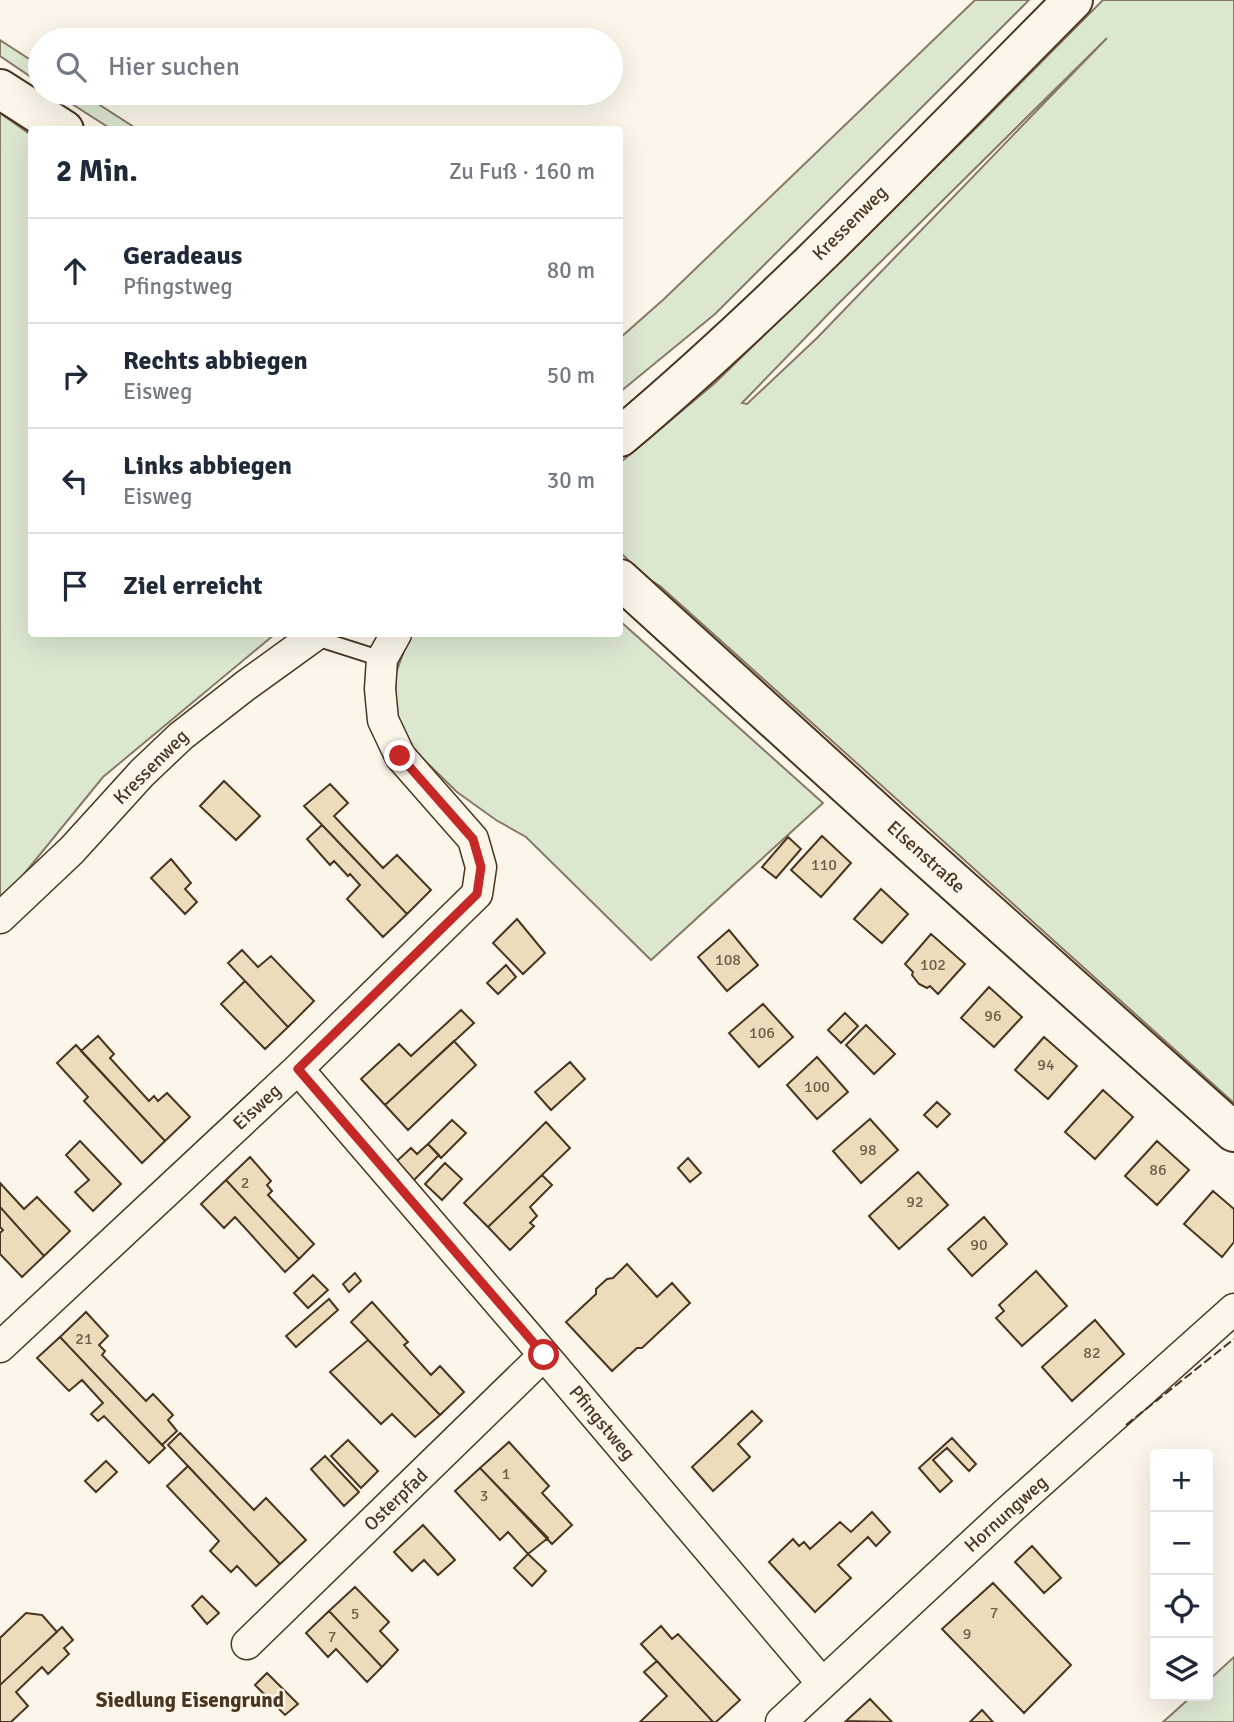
<!DOCTYPE html>
<html lang="de">
<meta charset="utf-8">
<style>
:root{--surface:#fff;--page:#f2f2f3;--text:#1f2937;--muted:#747a83;--line:#e0e1e3}
body{margin:0;font-family:Signika,sans-serif;background:var(--page);color:var(--text)}
.controls{position:absolute;right:21px;bottom:21px;display:grid;overflow:hidden;border-radius:7px;box-shadow:0 7px 28px #0002}
.controls button{width:63px;height:63px;display:grid;place-items:center;padding:0;border:0;border-bottom:2px solid var(--line);background:var(--surface);color:var(--text);font:35px sans-serif}
.stop{position:absolute;width:21px;height:21px;margin:-16px;border:5px solid #c62828;border-radius:50%;background:#fff}
.stop.end{background:#c62828;border-color:#fff;box-shadow:0 2px 7px #0008}
.list{margin:0;padding:0;list-style:none}
h2{display:flex;justify-content:space-between;align-items:center;height:91px;margin:0;padding:0 28px;font-size:30px}
h2 small{font-size:23px;font-weight:400;color:var(--muted)}
.list li{display:grid;grid-template-columns:46px 1fr auto;gap:21px;align-items:center;box-sizing:border-box;height:105px;padding:0 28px;border-top:2px solid var(--line)}
.list b{display:block;font-size:26px;white-space:nowrap}
.list p{margin:0;font-size:23px;white-space:nowrap;color:var(--muted)}
.list em{font-size:23px;font-style:normal;color:var(--muted)}
.icon{flex:none;width:38px;height:38px;fill:none;stroke:currentColor;stroke-width:2;stroke-linecap:round;stroke-linejoin:round}
.map{position:relative;flex:none;width:1234px;height:1722px;overflow:hidden}
.search{position:absolute;background:var(--surface);box-shadow:0 7px 28px #0002;left:28px;top:28px;width:595px;height:77px;display:flex;align-items:center;gap:18px;box-sizing:border-box;padding:0 24px;border-radius:38px;color:var(--muted);font-size:26px}
.panel{position:absolute;background:var(--surface);box-shadow:0 7px 28px #0002;left:28px;top:126px;width:595px;height:511px;border-radius:7px}
.map>svg:first-child{display:block}
</style>
<div class="map">
<svg width="1234" height="1722" viewBox="0 0 1234 1722">
<rect width="100%" height="100%" fill="#fbf6e9"/>
<path fill="#dce7d0" stroke="#887966" stroke-width="2" fill-rule="evenodd" d="M975 0H1029L715 314 620 392V338L664 299Z
M1103 0H1234V1103L660 586 644 576 620 552V466L622 461 715 383 978 126ZM1107 38 817 338 747 404 742 403 839 303Z
M0 40 40 66V83L0 56Z
M55 93H81L137 129H111Z
M0 113 31 135 32 634H275L103 777 20 879 0 899Z
M620 621 823 803 651 960 526 837 496 820 457 792 412 748 395 711 396 673 408 640 412 634H620Z
M1234 1657V1722H1163L1192 1696H1208V1681Z"/>
<path fill="#ecdcbc" stroke="#4a3520" stroke-width="2" d="M224 781 260 816 236 840 200 806Z
M330 784 348 803 334 816 383 868 397 855 431 890 407 914 304 806Z
M322 825 407 914 383 937 347 899 360 885 350 874 348 876 334 861 330 865 307 839Z
M822 836 851 863 821 897 791 870Z
M788 837 801 849 776 878 762 867Z
M171 859 191 883 185 889 197 902 185 914 151 878Z
M881 889 908 914 882 943 854 919Z
M517 919 545 953 523 974 493 943Z
M729 930 758 965 727 991 698 957Z
M931 934 965 964 938 994 930 986 927 988 919 984 912 975 913 972 905 964Z
M242 950 258 967 271 956 314 1001 288 1027 228 963Z
M506 965 516 977 498 994 487 983Z
M245 981 288 1027 265 1049 221 1004Z
M989 987 1022 1017 994 1047 961 1018Z
M763 1004 793 1037 759 1067 729 1033Z
M461 1010 474 1023 385 1105 361 1079 399 1044 411 1056Z
M845 1013 858 1026 841 1043 828 1030Z
M866 1025 895 1054 874 1074 846 1045Z
M98 1036 114 1054 110 1058 149 1101 154 1096 158 1101 167 1093 190 1117 165 1141 81 1051Z
M1044 1037 1077 1066 1048 1099 1015 1070Z
M454 1041 476 1065 408 1130 385 1105Z
M76 1045 165 1141 142 1163 84 1101 88 1097 57 1063Z
M817 1057 848 1092 817 1119 787 1085Z
M570 1062 585 1079 551 1110 535 1092Z
M1103 1090 1133 1117 1095 1159 1065 1132Z
M937 1102 950 1114 937 1127 924 1115Z
M870 1119 898 1150 861 1183 833 1151Z
M452 1120 466 1133 441 1158 428 1144Z
M546 1122 570 1148 488 1227 464 1203Z
M80 1141 121 1184 93 1211 75 1192 89 1180 66 1155Z
M1157 1141 1189 1170 1157 1205 1125 1176Z
M428 1144 439 1155 414 1180 397 1161 411 1148 417 1154Z
M250 1157 271 1181 267 1185 272 1191 268 1195 314 1244 299 1259 226 1180Z
M688 1158 701 1173 690 1182 678 1168Z
M445 1163 462 1179 442 1200 425 1184Z
M918 1172 948 1205 899 1249 869 1216Z
M542 1175 552 1185 530 1207 537 1216 530 1223 534 1226 510 1250 488 1227Z
M226 1180 299 1259 285 1272 235 1217 224 1228 201 1204Z
M0 1183 24 1209 37 1197 70 1231 44 1256 0 1207Z
M1213 1191 1234 1209V1242L1222 1257 1184 1224Z
M0 1207 44 1256 22 1277 0 1254V1233L3 1230 0 1227Z
M984 1217 1007 1244 972 1276 948 1249Z
M627 1264 657 1297 672 1283 690 1303 642 1348H637L612 1371 566 1322 596 1294V1289L607 1279 613 1278Z
M1036 1271 1067 1306 1022 1346 996 1318 1004 1311 999 1305Z
M355 1273 361 1281 349 1292 343 1284Z
M313 1275 328 1290 308 1308 294 1293Z
M329 1299 338 1310 296 1347 286 1336Z
M372 1302 408 1342 404 1345 431 1375 440 1366 464 1392 440 1415 351 1322Z
M86 1312 108 1336 99 1345 105 1351 102 1355 146 1401 153 1394 173 1415 168 1420 177 1431 162 1445 60 1337Z
M1095 1320 1124 1354 1072 1401 1042 1367Z
M60 1337 165 1448 149 1463 104 1416 98 1421 91 1414 103 1403 82 1380 69 1391 37 1358Z
M368 1340 440 1415 415 1437 392 1414 381 1424 330 1372Z
M752 1411 762 1421 738 1444 750 1457 713 1491 692 1467Z
M180 1433 254 1510 266 1498 306 1540 280 1564 168 1445Z
M952 1438 976 1464 969 1471 947 1448 933 1460 952 1481 940 1492 919 1468Z
M348 1440 378 1471 361 1488 331 1456Z
M509 1442 549 1486 542 1493 572 1525 552 1544 480 1468Z
M325 1456 359 1492 344 1506 311 1469Z
M106 1461 117 1472 96 1492 85 1481Z
M188 1466 280 1564 256 1586 237 1566 231 1572 210 1551 219 1541 167 1486Z
M480 1468 548 1538 528 1554 508 1532 500 1540 455 1491Z
M872 1512 890 1532 876 1546 868 1537 838 1565 851 1578 815 1612 769 1562 793 1539 799 1546 804 1542 810 1549 840 1522 851 1532Z
M423 1525 455 1560 438 1575 424 1560 412 1571 394 1552Z
M1032 1546 1061 1578 1044 1593 1015 1562Z
M528 1554 546 1571 532 1586 514 1568Z
M993 1583 1071 1665 1024 1713 942 1629Z
M355 1587 389 1622 380 1631 398 1650 382 1667 329 1611Z
M202 1596 219 1613 207 1624 192 1606Z
M329 1611 382 1667 367 1682 336 1649 328 1657 306 1633Z
M26 1613 42 1615 57 1632 0 1685V1638Z
M661 1626 672 1639 678 1634 740 1700 716 1722H713L641 1644Z
M62 1627 73 1640 64 1648 69 1654 48 1674 42 1667 16 1692 28 1706 11 1722H0V1685Z
M657 1661 713 1722H640L667 1696 644 1672Z
M267 1673 298 1704 285 1715 255 1685Z
M870 1699 892 1722 846 1721Z
M982 1710 993 1722H970Z"/>
<g fill="none" stroke-linecap="round" stroke-linejoin="round">
<g stroke="#4a3520" stroke-width="18">
<path id="lane" d="M313 637 382 659"/>
</g>
<g stroke="#4a3520" stroke-width="33">
<path id="street" d="M0 918 72 850 142 773 181 736 245 686 317 634
M298 1069 544 1355 822 1683
M0 1347 298 1069 477 894 481 867 473 839 400 756 383 720 380 689 382 659 396 634
M247 1644 544 1355
M781 1722 1006 1513 1234 1309"/>
</g>
<g stroke="#4a3520" stroke-width="42">
<path id="secondary" d="M0 89 64 130
M620 437C780 302 925 149 1073 0
M620 579 897 831 1234 1132"/>
</g>
<use href="#lane" stroke="#fbf6e9" stroke-width="14"/>
<use href="#street" stroke="#fbf6e9" stroke-width="30"/>
<use href="#secondary" stroke="#fbf6e9" stroke-width="38"/>
<path stroke="#4a3520" stroke-width="2" stroke-dasharray="9 3.5" stroke-linecap="butt" d="M1126 1425 1234 1339"/>
</g>
<g fill="none" stroke-linecap="round" stroke-linejoin="round">
<path stroke="#c62828" stroke-width="9" d="M400 756 473 839 481 867 477 894 298 1069 544 1355"/>
</g>
<g text-anchor="middle" dominant-baseline="central" stroke-width="5" stroke-linejoin="round" paint-order="stroke">
<g font-size="16" fill="#725f47">
<text x="824" y="865">110</text>
<text x="728" y="960">108</text>
<text x="933" y="965">102</text>
<text x="993" y="1016">96</text>
<text x="762" y="1033">106</text>
<text x="1046" y="1065">94</text>
<text x="817" y="1087">100</text>
<text x="868" y="1150">98</text>
<text x="1158" y="1170">86</text>
<text x="245" y="1183">2</text>
<text x="915" y="1202">92</text>
<text x="979" y="1245">90</text>
<text x="84" y="1339">21</text>
<text x="1092" y="1353">82</text>
<text x="506" y="1474">1</text>
<text x="484" y="1496">3</text>
<text x="994" y="1613">7</text>
<text x="355" y="1614">5</text>
<text x="967" y="1634">9</text>
<text x="332" y="1637">7</text>
</g>
<g font-size="19" fill="#4a3520" stroke="#fbf6e9">
<text transform="translate(850 223) rotate(-45)">Kressenweg</text>
<text transform="translate(151 767) rotate(-45)">Kressenweg</text>
<text transform="translate(926 857) rotate(42)">Elsenstraße</text>
<text transform="translate(257 1107) rotate(-43)">Eisweg</text>
<text transform="translate(602 1423) rotate(50)">Pfingstweg</text>
<text transform="translate(396 1500) rotate(-44)">Osterpfad</text>
<text transform="translate(1006 1514) rotate(-42)">Hornungweg</text>
</g>
<g font-size="21" font-weight="bold" fill="#4a3520" stroke="#fbf6e9">
<text x="190" y="1700">Siedlung Eisengrund</text>
</g>
</g>
</svg>
<div class="controls">
<button>+</button>
<button>−</button>
<button><svg class="icon" aria-label="locate" viewBox="0 0 24 24"><circle cx="12" cy="12" r="6"/><path d="M12 2v4M12 18v4M2 12h4M18 12h4"/></svg></button>
<button><svg class="icon" aria-label="layers" viewBox="0 0 24 24"><path d="M12 4l9 5-9 5-9-5zM3 14l9 5 9-5"/></svg></button>
</div>
<div class="stop" style="left:544px;top:1355px"></div>
<div class="stop end" style="left:400px;top:756px"></div>
<div class="search"><svg class="icon" aria-label="search" viewBox="0 0 24 24"><circle cx="10" cy="10" r="6"/><path d="M15 15l6 6"/></svg>Hier suchen</div>
<section class="panel">
<h2>2 Min.<small>Zu Fuß · 160 m</small></h2>
<ul class="list">
<li><svg class="icon" aria-label="ahead" viewBox="0 0 24 24"><path d="M12 20V5M6 11l6-6 6 6"/></svg><div><b>Geradeaus</b><p>Pfingstweg</p></div><em>80 m</em></li>
<li><svg class="icon" aria-label="right" viewBox="0 0 24 24"><path d="M7 20v-9h11M14 6l5 5-5 5"/></svg><div><b>Rechts abbiegen</b><p>Eisweg</p></div><em>50 m</em></li>
<li><svg class="icon" aria-label="left" viewBox="0 0 24 24"><path d="M17 20v-9H6M10 6l-5 5 5 5"/></svg><div><b>Links abbiegen</b><p>Eisweg</p></div><em>30 m</em></li>
<li><svg class="icon" aria-label="arrive" viewBox="0 0 24 24"><path d="M6 21V4h12l-3 4 3 4H6"/></svg><div><b>Ziel erreicht</b></div></li>
</ul>
</section>
</div>
